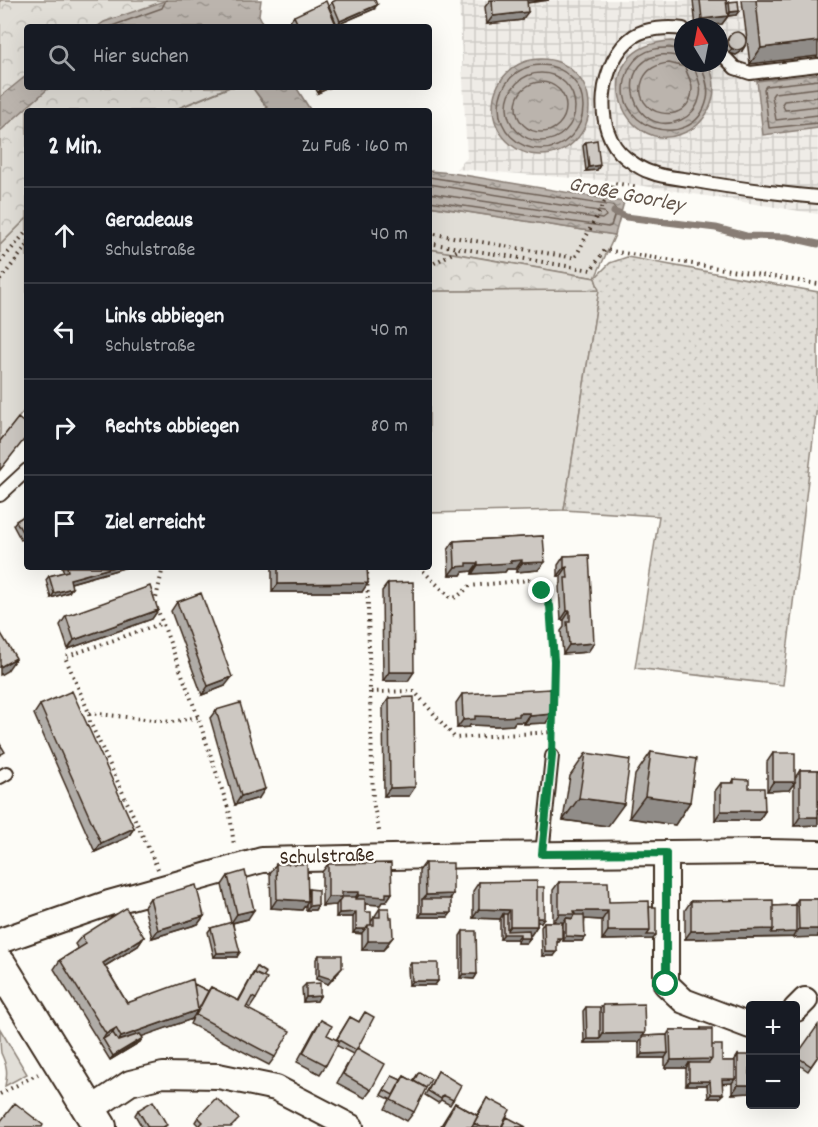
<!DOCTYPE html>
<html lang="de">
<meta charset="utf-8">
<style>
:root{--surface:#171b24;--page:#242831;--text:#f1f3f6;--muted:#9ea1a6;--line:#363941}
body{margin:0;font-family:Dekko,sans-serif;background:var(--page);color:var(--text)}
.controls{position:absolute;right:18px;bottom:18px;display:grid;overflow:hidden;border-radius:6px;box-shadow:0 6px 24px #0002}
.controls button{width:54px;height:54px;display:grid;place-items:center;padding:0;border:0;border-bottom:2px solid var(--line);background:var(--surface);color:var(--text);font:30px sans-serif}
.compass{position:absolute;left:674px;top:18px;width:54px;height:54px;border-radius:50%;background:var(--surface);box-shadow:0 6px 24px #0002;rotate:350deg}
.stop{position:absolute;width:18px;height:18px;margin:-14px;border:4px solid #0b8043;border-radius:50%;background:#fff}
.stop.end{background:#0b8043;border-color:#fff;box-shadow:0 2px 6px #0008}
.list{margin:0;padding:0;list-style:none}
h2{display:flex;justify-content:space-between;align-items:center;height:78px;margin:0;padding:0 24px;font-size:26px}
h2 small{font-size:20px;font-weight:400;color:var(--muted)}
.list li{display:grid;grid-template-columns:39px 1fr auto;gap:18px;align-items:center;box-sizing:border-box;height:96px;padding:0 24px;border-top:2px solid var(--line)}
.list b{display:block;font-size:22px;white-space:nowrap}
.list p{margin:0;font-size:20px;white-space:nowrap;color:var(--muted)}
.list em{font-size:20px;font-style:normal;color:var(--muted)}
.icon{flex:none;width:33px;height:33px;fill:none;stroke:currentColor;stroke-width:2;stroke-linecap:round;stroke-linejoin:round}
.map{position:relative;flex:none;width:818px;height:1127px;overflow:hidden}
.search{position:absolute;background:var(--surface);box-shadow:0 6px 24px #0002;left:24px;top:24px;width:408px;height:66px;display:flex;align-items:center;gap:15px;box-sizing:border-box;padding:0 21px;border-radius:6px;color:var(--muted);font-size:22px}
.panel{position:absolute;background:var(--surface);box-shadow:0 6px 24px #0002;left:24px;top:108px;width:408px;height:462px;border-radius:6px}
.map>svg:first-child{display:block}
</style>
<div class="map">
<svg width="818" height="1127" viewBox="0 0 818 1127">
<defs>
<pattern id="industrial-grid" width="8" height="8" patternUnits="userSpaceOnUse" patternTransform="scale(1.5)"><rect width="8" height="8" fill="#efece7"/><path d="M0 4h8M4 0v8" fill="none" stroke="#cecbc6"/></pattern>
<pattern id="forest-crowns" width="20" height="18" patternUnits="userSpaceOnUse" patternTransform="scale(1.5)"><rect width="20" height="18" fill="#e1ded7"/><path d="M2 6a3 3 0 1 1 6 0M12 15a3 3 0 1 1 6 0" fill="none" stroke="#c2bfb8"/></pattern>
<pattern id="garden-dots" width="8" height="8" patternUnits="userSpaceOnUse" patternTransform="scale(1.5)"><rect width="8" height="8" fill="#e1ded7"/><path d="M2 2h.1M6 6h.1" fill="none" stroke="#c2bfb8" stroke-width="1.8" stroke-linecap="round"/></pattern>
<pattern id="water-ripples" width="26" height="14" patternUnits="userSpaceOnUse" patternTransform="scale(1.5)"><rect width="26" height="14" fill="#bbb4ad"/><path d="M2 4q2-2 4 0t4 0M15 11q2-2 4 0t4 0" fill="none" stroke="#99938c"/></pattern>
</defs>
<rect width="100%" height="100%" fill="#fdfcf7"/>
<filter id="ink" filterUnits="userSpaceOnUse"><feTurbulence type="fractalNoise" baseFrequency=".0167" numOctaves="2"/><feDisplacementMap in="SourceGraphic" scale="12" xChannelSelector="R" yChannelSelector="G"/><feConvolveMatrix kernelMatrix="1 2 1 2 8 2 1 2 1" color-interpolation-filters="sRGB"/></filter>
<g filter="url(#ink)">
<path fill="url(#industrial-grid)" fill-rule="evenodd" d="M459 0H818V214L613 181 456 169 467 158ZM683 27H719V63H683Z"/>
<path fill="#e1ded7" stroke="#8e847a" stroke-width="1.5" d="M230 87H252L269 111H172Z
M429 206 615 235 595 278 429 249Z
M27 218V407L0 441V245Z
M599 290 564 510 429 513V291Z
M0 1029 27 1074 5 1086C8 1072 7 1066 1 1053 0 1047 0 1036 0 1029Z"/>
<path fill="url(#forest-crowns)" stroke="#8e847a" stroke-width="1.5" d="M0 0H252L248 27H27V87H229L171 111H27V218L0 245Z
M429 249 595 278 599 290 429 291Z"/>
<path fill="url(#garden-dots)" stroke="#8e847a" stroke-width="1.5" d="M627 257 818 292V398L783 685 635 668 659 516 564 510 599 290 595 278 610 263Z"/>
<path fill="url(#water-ripples)" stroke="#887d74" stroke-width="1.5" d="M167 0H261L259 15 265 27H97L104 22Z
M672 41 683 44V63H707C716 78 716 96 708 111 702 123 693 130 681 134 619 157 583 45 672 41Z
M493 107a48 48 0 1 1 96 0a48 48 0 1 1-96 0Z
M818 74V128L763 135 757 81Z
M27 75V87H50L0 131V97Z
M252 87H296L311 111H270Z
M429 171 452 173 624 202 615 235 429 206Z"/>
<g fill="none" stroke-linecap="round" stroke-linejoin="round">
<path stroke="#6e6157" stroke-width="1.5" d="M109 27 162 8 166 0
M683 49C663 47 642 46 630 67 600 127 694 157 707 99 710 85 703 76 702 63
M683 57C675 56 668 54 660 55 612 63 632 140 681 120 690 116 697 108 699 99 704 85 695 76 694 63
M669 63 685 67C687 75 692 81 692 89 691 129 628 116 643 79 648 68 658 64 669 63Z
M499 107a42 42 0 1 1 84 0a42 42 0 1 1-84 0Z
M507 107a34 34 0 1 1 68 0a34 34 0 1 1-68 0Z
M818 80 766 86 764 89 769 128 818 123
M516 107a25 25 0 1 1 50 0a25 25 0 1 1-50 0Z
M818 88 774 93 772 96 776 120 818 115
M818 97 784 101 782 104 785 110 818 106
M429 177 613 206 616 210 611 226 608 227 429 201
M429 184 604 212 606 216 602 219 429 193"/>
<path stroke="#887d74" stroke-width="7" d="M614 212 626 217 716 228 746 236 787 237 818 244"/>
<g stroke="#3b2a1e" stroke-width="16">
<path id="service" d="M683 29C669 27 646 28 634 36 599 60 591 131 626 158 633 163 642 170 650 172 662 177 677 178 690 180 733 188 775 193 818 197
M719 51 735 68 750 73 818 65
M0 495 27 470
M0 777 7 773
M542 854 552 756"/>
</g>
<g stroke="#3b2a1e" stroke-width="28">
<path id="minor" d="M666 853V984L684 1001 750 1026
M0 941 109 903 262 860 478 855 766 852 818 853
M796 1009 805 1000
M90 1110 130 1083 163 1075 218 1076 276 1088 351 1127"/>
</g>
<g stroke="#3b2a1e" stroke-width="36">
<path id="tertiary" d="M0 965 100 1127"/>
</g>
<path stroke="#3b2a1e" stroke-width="4" stroke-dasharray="1.5 4.5" stroke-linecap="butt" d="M429 233 575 258 614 183 639 187
M429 243 591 270 605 250 818 284
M0 262 27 231
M429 266 460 249
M0 280 27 246
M163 567 155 603 198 717 230 814 234 846
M367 567 370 692 414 691 455 738 552 732
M419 567 451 598 457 597 470 586 529 580 542 591 550 606 554 661 552 742
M370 692 373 802 380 835
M89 713 172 722 198 717
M158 869 90 722 89 713 65 657 163 623
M0 1094 38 1074"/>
<use href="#service" stroke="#fdfcf7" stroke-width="12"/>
<use href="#minor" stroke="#fdfcf7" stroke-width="24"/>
<use href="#tertiary" stroke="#fdfcf7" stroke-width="32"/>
</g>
<path fill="#b0aca7" stroke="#3b2a1e" stroke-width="1.5" d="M490 0H549L527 3 522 20 487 24 485 7Z
M693 0H726L727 4 729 2 736 15 728 16 722 24 696 27Z
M742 0H818L750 64Z
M332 2 374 9 337 25 329 6Z
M294 16 337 27H289L288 24Z
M730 35 742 51 736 55 729 53 725 47 727 40Z
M315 87H331L318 93Z
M586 142 600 165 597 170 586 171 583 146Z
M27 514V537L21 540 13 525 16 521Z
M543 536 538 570 516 572V569H507L505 572 472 574V571L463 572 461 575H449L448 550 454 541Z
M589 555 588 652 563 654 561 631 564 627V620H561L559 587 561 583V576H558V565L564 556Z
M62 567H127L71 583 69 592 51 598 46 580 49 576 64 572Z
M272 567H367L362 592H272Z
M388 583 408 681H383L382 591Z
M177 602 225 686 202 695 171 611Z
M158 610 152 619 68 649 60 625 66 616Z
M462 694 552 714 546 723 524 724V722H515L513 725 496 726 470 725 469 727 457 728 456 703Z
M389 698 409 796H384L383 707Z
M40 705 134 828 128 837 95 852 34 714Z
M216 710 259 798 235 805 210 718Z
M651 752 690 802 675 825 629 818 635 775Z
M586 753 608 826 563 820 570 776Z
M773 753 795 778 800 770H818V825L794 826V783L789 790 767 791V762Z
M734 779 765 811 759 820H715V791L721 783H732Z
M425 863 453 894 450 899 451 913 448 917H419V871Z
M276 864 308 891 309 889 318 905 315 910H306V904L302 910 271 908 270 873Z
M328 864 392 893 386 902H382L380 905 365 904V912L371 922 380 908 387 946 383 950H362V934L353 933V917H336V905L322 906V872Z
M228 876 248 919 233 923 237 957H214L208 932 211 928 231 923 222 885Z
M479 882 537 887 541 922H537V926L531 935H529L530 938 526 943H517V939H500V919L473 918V891Z
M559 882 609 902 653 939 602 940V920L585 919 582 941H563V923H562V938L559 942H557L554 956H542L541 927 544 922H553V890Z
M150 898 204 916 198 924 152 938 144 907Z
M798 899H818V937L685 939V910L691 901 773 906 794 905Z
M463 931 477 974 474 979 460 978V936Z
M82 936 144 937 138 946 105 966 127 1003 194 984 208 991 211 987 238 1001 257 967 263 977 256 999 250 1008 247 1006 246 1008 275 1057 269 1065 190 1024 192 1020V1019L142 1036 140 1042 110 1060 54 969 60 960 78 949 75 944Z
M319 955 339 972 328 984 316 979V959Z
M411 963 438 981 435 985H409L408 967Z
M306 984 320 996 317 1001 303 1002 302 988Z
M603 1005 643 1036 667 1035 670 1030H700L701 1028 722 1061H734L738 1055 750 1093 732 1094V1083H722L719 1098H708L707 1085H686V1068H665V1058H639V1042L584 1043 583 1011 586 1007 600 1009Z
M365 1012 357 1049 371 1090 365 1098 337 1083 353 1054 336 1045 326 1065 320 1074 297 1062 315 1029 321 1020 327 1035 336 1040 350 1017 359 1022Z
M796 1056H818L808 1071 795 1062Z
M438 1071 453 1100 450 1105 441 1100 438 1103 425 1095Z
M419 1072 414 1112 407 1121 385 1109 390 1099 381 1095 392 1076 401 1080 404 1076 413 1081Z
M487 1098 504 1121 526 1127H440L455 1103 477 1115Z
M138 1110 165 1127H142L135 1115Z
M198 1117 236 1123 199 1126 195 1122Z"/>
<path fill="#908c88" stroke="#3b2a1e" stroke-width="1.5" d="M526 0H549L524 3Z
M377 5 374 9 337 25 340 21Z
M739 11 736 15 728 16 722 24 696 27 702 19 727 16 730 12Z
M528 12 522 20 487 24 493 16Z
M818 41V56L750 64 761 48Z
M745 46 742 51 736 55 729 53 732 48Z
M322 87H331L318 93Z
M600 165 597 170 586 171 589 167Z
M522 560 516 569H507L505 572 472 574 478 565 510 561Z
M545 562 538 570 516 572 522 563Z
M467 563H478L472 571 463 572 461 575H449L455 567Z
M114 567H127L67 584 70 579Z
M567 567 561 576H558L564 568Z
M368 583 362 592H272L278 584Z
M72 588 69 592 51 598 54 593Z
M158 610 152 619 68 649 74 640Z
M567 611H570L564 620H561Z
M594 643 588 652 563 654 569 645Z
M16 658 7 671 0 675V667Z
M389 672H414L408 681H383Z
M232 677 225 686 202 695 208 686Z
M530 713 524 722H515L513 725 496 726 470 725 469 727 457 728 463 720 475 716Z
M552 714 546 723 524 724 530 716Z
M773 782H795L789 790 767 791Z
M415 787 409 796H384L390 788Z
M265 789 259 798 235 805 241 796Z
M645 796 690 802 675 825 629 818Z
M579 798 624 804 608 826 563 820Z
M721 811H765L759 820H715Z
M800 817H818V825L794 826Z
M134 828 128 837 95 852 101 843Z
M342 892H359L353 901H339L336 905 322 906 328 897Z
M392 893 386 902H382L380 905 353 903 359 895Z
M453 894 447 903 422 900 426 895Z
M277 899 308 901 302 910 271 908Z
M318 905 315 910H306L309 906Z
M479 909 510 910 504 919 503 914 500 919 473 918Z
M254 910 248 919 231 923 237 914Z
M574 911H608L602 920 566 918 563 923H553L559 914Z
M356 912 353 917H336L339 913Z
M422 913H451L448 917H419Z
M204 916 198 924 152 938 158 930Z
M534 918H544L541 922H531Z
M510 926H537L531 935H520L517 939H500Z
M356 929H365L362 933H353Z
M773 929 796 932 793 937 685 939 691 931Z
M799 929H818V937L793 938Z
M608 931H650L656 935 653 939 602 940Z
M566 936 585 937 582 941H563Z
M144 937 138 946 97 971 103 963Z
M393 937 383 950H362L368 941Z
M520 938H530L526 943H517Z
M557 938H562L559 942H554Z
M240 952 237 957H214L217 953Z
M545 952H557L554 956H542Z
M342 968 328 984 316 979 319 975Z
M463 974H477L474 979 460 978Z
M412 981H438L435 985H409Z
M320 996 317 1001 303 1002 306 997Z
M198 1010 192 1019 115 1046 121 1037Z
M116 1028 110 1037 103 1039 106 1034Z
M645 1033 639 1042 584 1043 587 1039H600L603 1034Z
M143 1038 140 1042 110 1060 113 1056Z
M668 1053 665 1058H639L642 1054Z
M712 1059 706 1068 689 1063 686 1068H665L671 1060Z
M722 1079H735L732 1083 719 1084Z
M689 1081H710L707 1085H686Z
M738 1085H750V1093L732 1094Z
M711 1094H723L719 1098H708Z"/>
<path fill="#cdc8c2" stroke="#3b2a1e" stroke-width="1.5" d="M336 0H375L377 5 340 21 332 2Z
M492 0H527L528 12 493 16Z
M700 0H726L728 16 702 19Z
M756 0H818V41L761 48Z
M326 1 337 27H299L294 16Z
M738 1 739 11 730 12 729 2Z
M728 41a9 9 0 1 1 18 0a9 9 0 1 1-18 0Z
M597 140 600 165 589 167 586 142Z
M18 418 27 425V436L0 470V441Z
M27 514V534L24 535 16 521Z
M543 536 545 562 522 563V560L510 561 511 563 478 565V563H467V566L455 567 454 541Z
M589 555 594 643 569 645 567 622H570V611H567L565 578H568L567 567 564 568V556Z
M67 567H114L70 579 72 588 54 593 49 576 68 571Z
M278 567H367L368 583 278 584Z
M413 582 414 672H389L388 583Z
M150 586 158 610 74 640 66 616Z
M201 593 232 677 208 686 177 602Z
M0 632 16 658 0 667Z
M551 689 552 714 530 716V713H519V716L502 717 475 716V719L463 720 462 694Z
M72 691 134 828 101 843 40 705Z
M414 697 415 787 390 788 389 698Z
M240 703 265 789 241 796 216 710Z
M0 744 5 752 0 755Z
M651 752 696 759 690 802 645 796Z
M586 753 630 760 624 804 579 798Z
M773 753H795V782H773Z
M800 770H818V817H800Z
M734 779 749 780V788H764L765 811H721V783H734Z
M391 863 392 893H386V897L359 895V892H342V897H328V864Z
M425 863H453V894L426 895Z
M276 864H307L308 901 277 899Z
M245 871 254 910 237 914 228 876Z
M537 881V926H510V910L479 909V882Z
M559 882H608L609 902 649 901 650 931H608V911H574L575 914H559Z
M196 885 204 916 158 930 150 898Z
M537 887H544V918H537Z
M309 889 318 890V905L309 906Z
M339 897H356V899H365V912H371V925H368L365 929H356V912L339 913V901L342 897Z
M422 899H451V913H422Z
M798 899H818V929H799Z
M773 900V929L691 931V901Z
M796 905V932L771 933 773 929V906Z
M649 907H656V935H647L650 931Z
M126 908 144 937 103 963 127 1003 193 979 198 1010 121 1037 116 1028 106 1034 60 960 86 944 82 936Z
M380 908H389L390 918H392L393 937 389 941H368V925H374V917H380Z
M503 914H507V931L529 930 530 938H520V934H503Z
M574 915H584L585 937 566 936V918L572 919Z
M232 922 240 952 217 953 211 928Z
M544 922H562V938H557V952H545Z
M463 931H476L477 974H463Z
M319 955H342V968L331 979 319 975Z
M411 963H438V981H412Z
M257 967 266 973 263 977 254 973 251 977Z
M254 973 267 979 256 999 252 997 246 1008 290 1031 275 1057 196 1015 211 987 239 1001Z
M320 983V996L306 997V984Z
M194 984 208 991 195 1016V1014L198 1010Z
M644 1004 645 1033 603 1034V1005Z
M586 1007H600V1039H587Z
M365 1012 374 1017 357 1049 356 1050 337 1039 350 1017 359 1022Z
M321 1020 332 1026 327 1035 339 1041 326 1065 303 1053Z
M818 1025V1056L811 1066 796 1056Z
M701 1028H712V1030H701Z
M670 1030H712V1059L671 1060Z
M113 1033 118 1041 140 1034 143 1038 113 1056 103 1039Z
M667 1035 668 1053 642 1054V1037L643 1036Z
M712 1042V1045H722V1061H735V1079H722L723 1094H711L710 1081H689V1063H709L712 1059Z
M357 1048 385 1064 371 1090 343 1074Z
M738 1055H750V1085H738Z
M438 1071 461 1085 453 1100 443 1095 441 1099 428 1091Z
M419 1072 431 1079 426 1088 414 1081Z
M392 1076 401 1080 393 1095 384 1090Z
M404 1076 426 1088 414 1112 391 1100Z
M216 1098 239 1119 231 1127H198L203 1122 198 1117Z
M487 1098 510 1110 501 1127H481L474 1123Z
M153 1101 167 1125 163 1127H148L138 1110Z
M15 1103 43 1125 42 1127H0V1122Z
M455 1103 478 1116 472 1127H442Z
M507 1117 526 1127H502Z"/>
</g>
<g fill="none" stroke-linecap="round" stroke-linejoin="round" filter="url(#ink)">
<path stroke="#0b8043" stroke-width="8" d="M542 591 550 606 554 661 552 756 542 854 666 853V984"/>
</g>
<g text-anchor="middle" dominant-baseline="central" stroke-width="4.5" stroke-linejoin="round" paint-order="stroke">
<g font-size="21" fill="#3b2a1e" stroke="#fdfcf7">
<text transform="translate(327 858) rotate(-2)">Schulstraße</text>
</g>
<g font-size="22" font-style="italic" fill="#615349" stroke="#fdfcf7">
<text transform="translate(626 196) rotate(11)">Große Goorley</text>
</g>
</g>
</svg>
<div class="controls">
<button>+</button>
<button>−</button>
</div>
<svg class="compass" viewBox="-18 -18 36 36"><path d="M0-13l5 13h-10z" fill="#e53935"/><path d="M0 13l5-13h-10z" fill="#9ea1a6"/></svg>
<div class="stop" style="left:666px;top:984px"></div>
<div class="stop end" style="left:542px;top:591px"></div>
<div class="search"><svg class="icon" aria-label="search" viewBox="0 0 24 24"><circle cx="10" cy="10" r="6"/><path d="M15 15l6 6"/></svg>Hier suchen</div>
<section class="panel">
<h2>2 Min.<small>Zu Fuß · 160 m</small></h2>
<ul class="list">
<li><svg class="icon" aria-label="ahead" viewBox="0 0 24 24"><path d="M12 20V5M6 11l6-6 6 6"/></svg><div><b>Geradeaus</b><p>Schulstraße</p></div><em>40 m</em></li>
<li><svg class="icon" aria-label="left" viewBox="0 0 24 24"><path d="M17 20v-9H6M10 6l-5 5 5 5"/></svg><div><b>Links abbiegen</b><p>Schulstraße</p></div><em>40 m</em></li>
<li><svg class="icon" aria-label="right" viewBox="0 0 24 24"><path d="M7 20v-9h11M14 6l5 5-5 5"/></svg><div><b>Rechts abbiegen</b></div><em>80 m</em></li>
<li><svg class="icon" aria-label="arrive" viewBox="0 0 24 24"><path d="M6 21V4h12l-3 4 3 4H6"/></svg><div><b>Ziel erreicht</b></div></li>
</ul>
</section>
</div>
